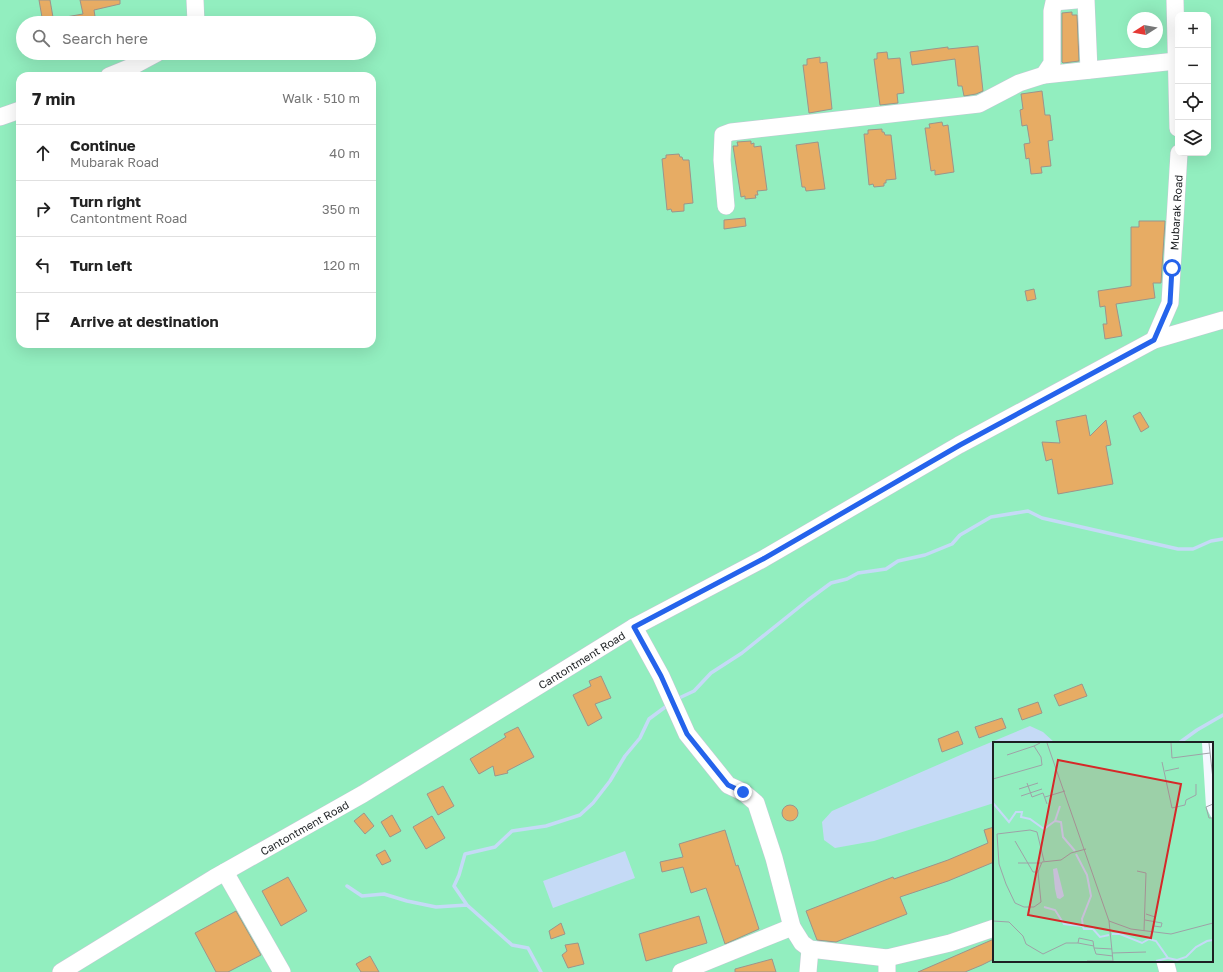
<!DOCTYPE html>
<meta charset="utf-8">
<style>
:root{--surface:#fff;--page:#f2f2f2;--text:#222;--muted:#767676;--line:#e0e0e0}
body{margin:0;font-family:"Golos Text",sans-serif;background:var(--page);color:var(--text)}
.controls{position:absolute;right:12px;top:12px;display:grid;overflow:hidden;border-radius:8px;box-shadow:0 4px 16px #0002}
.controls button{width:36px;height:36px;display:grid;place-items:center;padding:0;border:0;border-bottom:1px solid var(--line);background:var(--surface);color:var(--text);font:20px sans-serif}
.compass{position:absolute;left:1127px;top:12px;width:36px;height:36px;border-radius:50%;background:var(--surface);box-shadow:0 4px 16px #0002;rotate:259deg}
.stop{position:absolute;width:12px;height:12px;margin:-9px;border:3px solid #2563eb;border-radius:50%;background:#fff}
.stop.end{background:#2563eb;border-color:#fff;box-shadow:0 1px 4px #0008}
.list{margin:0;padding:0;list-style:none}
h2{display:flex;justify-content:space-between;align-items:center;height:52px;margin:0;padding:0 16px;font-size:17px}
h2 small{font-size:13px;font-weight:400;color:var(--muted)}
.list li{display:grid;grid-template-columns:26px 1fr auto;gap:12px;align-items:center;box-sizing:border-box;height:56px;padding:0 16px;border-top:1px solid var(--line)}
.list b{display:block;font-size:15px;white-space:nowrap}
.list p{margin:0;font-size:13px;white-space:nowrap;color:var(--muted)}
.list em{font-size:13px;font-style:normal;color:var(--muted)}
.icon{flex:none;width:22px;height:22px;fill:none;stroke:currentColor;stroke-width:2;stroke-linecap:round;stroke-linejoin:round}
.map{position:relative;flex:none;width:1223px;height:972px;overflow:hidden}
.search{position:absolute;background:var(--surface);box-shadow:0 4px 16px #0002;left:16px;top:16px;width:360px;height:44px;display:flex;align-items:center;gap:10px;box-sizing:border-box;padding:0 14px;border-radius:22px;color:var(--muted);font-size:15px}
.panel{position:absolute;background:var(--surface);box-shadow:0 4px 16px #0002;left:16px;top:72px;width:360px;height:276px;border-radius:12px}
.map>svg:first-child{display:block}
</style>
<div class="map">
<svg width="1223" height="972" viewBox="0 0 1223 972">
<rect width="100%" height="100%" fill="#f4f8ff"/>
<path fill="#92eebf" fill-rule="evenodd" d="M0 0H1223V972H0ZM1178 15H1208V153H1178ZM1133 18H1157V42H1133ZM23 23H369V53H23ZM20 76H372V344H20ZM994 743H1212V961H994Z"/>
<path fill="#c5daf6" d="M1030 726 1043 732 1055 743H994V803L874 841 835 848 824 840 822 822 832 811 965 753Z
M625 851 635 878 553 908 543 881Z"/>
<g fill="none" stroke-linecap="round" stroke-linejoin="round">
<path stroke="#c5daf6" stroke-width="3.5" d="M677 699 694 691 711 673 742 653 808 600 831 583 847 579 858 573 886 569 898 561 925 555 952 544 960 535 991 517 1028 511 1042 518 1178 549H1193L1211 541 1223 539
M1179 743 1197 730 1223 715
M347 886 362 896 384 894 407 901 436 907 467 905 512 945 528 948 541 972
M467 905 454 886 459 875 465 854 495 847 512 831 546 826 580 815 593 803 610 781 625 756 640 738 649 719 668 705"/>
</g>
<path fill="#e7ac64" stroke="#9c948b" d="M39 0H50L54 23H43Z
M80 0H120V4L94 10 96 23H61L60 18 83 14Z
M1072 12V15H1077L1079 61 1063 63 1062 62V13Z
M978 46 983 91 976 94 964 96 962 86H958L955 59 912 65 910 52 948 47V49Z
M887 52 888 59 900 58 904 93 897 94 898 103 880 105 874 59H877V53Z
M820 57V63L827 62 832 109 809 113 803 65H807V59Z
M1042 91 1045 115H1050L1053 140 1048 141 1051 166 1041 167 1042 173 1031 174 1029 158 1026 159 1024 144 1030 143 1027 125 1022 126 1020 110 1023 109 1021 94Z
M942 122 943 126 948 125 954 172 935 175V170L931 171 925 128H930L929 124Z
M882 129V132H884L885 135H891L896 179 886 180V183H884V186L874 187 873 184 869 185 864 134H868V130Z
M751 141V144L754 143V147L761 146 767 190 757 191 758 195H755L756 198 745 199V196L741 197 733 146H738L737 142Z
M818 142 825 189 806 191 805 187H802L796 145Z
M679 154 680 157H682L683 160H689L693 203 684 204V211L672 212 671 209 667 210 662 159 666 158V155Z
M745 218 746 226 724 229V220Z
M1139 221H1165L1161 283H1153L1155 298 1116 304 1122 336 1105 339 1103 324H1107L1105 306 1100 307 1098 291 1131 286V227H1139Z
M1034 289 1036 299 1027 301 1025 291Z
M1140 412 1149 427 1141 432 1133 416Z
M1086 415 1090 436 1106 420 1111 445 1106 446 1113 484 1058 494 1052 459 1046 461 1042 442 1060 443 1056 421Z
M601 676 611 698 595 704 602 718 588 726 573 695 591 686 589 681Z
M1082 684 1087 696 1059 706 1054 695Z
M1038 702 1042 713 1022 720 1018 709Z
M1002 718 1006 728 979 738 975 727Z
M518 727 534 757 507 771 508 773 495 776 493 766 479 774 470 759 506 737 504 734Z
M958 731 963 744 942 752 938 739Z
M443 786 454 806 438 815 427 794Z
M782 813a8 8 0 1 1 16 0a8 8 0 1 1-16 0Z
M364 813 374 826 365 834 354 821Z
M392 815 401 831 390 837 381 822Z
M432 816 445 838 426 849 413 827Z
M994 827V862L948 881 900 897 907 914 836 942 817 940 806 911 893 877 894 879 948 860 988 843 984 830Z
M725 830 736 866 738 865 759 929 725 944 706 888 691 893 683 867 662 872 660 862 683 857 679 844Z
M385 850 391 861 382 865 376 855Z
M288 877 307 911 281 926 262 891Z
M236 911 261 955 228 972H216L195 933Z
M699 916 707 943 646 961 639 934Z
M561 923 565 934 551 939 549 931Z
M994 939V959L982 965 965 972H918Z
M578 943 584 964 568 968 562 955 567 951 565 945Z
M370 956 379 972H361L356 964Z
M772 959 776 972H735V969Z"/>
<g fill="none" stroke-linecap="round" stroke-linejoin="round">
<g stroke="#c2c9d3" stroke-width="18">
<g id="minor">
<path d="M195 0 196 23"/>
<path d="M1086 0 1089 70"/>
<path d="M1175 0 1178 128"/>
<path d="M1044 75 1052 63V11L1054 2 1076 0"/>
<path d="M109 76 131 67 157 53"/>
<path d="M0 117 20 110"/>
<path d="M726 206 722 160 723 135 731 132 979 104 1019 83 1044 75 1176 61"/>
<path id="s1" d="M1154 340 1170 303 1179 153"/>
<path d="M634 627 661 676 687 734 728 785 743 792 756 803 774 858 792 927 802 943 810 949 887 958 950 943 994 928"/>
<path d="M225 872 282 972"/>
<path d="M887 958V972"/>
<path d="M1165 961 1168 972"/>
<path id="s2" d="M61 972 214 878 363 794 634 627 763 559 959 445 1154 340 1223 320"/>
<path d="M681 972 792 927"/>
<path d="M808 972 810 949"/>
</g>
</g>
<use href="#minor" stroke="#fff" stroke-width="17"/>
</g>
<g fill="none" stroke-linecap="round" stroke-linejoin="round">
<path stroke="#2563eb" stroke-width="5" d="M743 792 728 785 687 734 661 676 634 627 763 559 960 445 1154 340 1170 303 1172 268"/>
</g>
<g text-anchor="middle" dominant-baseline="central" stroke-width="3" stroke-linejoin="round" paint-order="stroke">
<g font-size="11" fill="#1d2023" stroke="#fff">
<text stroke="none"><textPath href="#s1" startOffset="131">Mubarak Road</textPath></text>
<text stroke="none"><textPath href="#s2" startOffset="607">Cantontment Road</textPath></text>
<text stroke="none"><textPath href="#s2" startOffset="283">Cantontment Road</textPath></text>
</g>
</g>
<g transform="translate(993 742)">
<rect width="220" height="220" fill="#f4f8ff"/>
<path d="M0 1H209L213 65 220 79V219H0Z" fill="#92eebf"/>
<path d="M64 126 71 154 67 157 64 156 62 147 60 127Z" fill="#c5daf6"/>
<path fill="none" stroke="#c5daf6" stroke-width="2" d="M0 61 16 80 23 70H29L28 75 37 77 51 87 62 79 67 64M62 79 68 80 70 95 82 109M83 112 94 133 98 154 89 177 90 185 91 187H100L107 195 116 193M51 165 62 168 71 182 89 184M119 192H127L149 201 156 197 163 199 175 216 184 218 193 215 203 205 214 199 220 198M163 219 175 216"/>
<path fill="none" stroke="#9ea2a7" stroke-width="1" d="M54 1 116 179 120 219M178 1 179 16 217 11M216 1 220 37M14 13 41 4M169 20 179 66 192 63 193 58 203 53V42M172 29 186 26M0 37 49 23 48 15 41 4 47 1M34 41 39 55 50 51 54 62M26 47 45 41M28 54 49 47M52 55 72 49M220 62 213 65 216 76H220M22 99 40 130H45M51 119 44 90 37 88 4 92 6 122 13 142 22 161 31 165H41L48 160 45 130 49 120 68 118 78 111 93 107M25 121H48M144 129 153 131 151 189M153 172 162 175 160 190M152 178 169 181 168 185 161 184M0 179 16 180 30 194 33 202 50 212 73 201H85L86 196 100 199 101 206 119 207M116 179 138 187 178 192 220 181M85 201 101 204M101 206 103 212 120 214M119 211 153 210M94 219H120"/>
<path fill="#d62828" fill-opacity="0.15" stroke="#d62828" stroke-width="2" d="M65 18 188 42 158 196 35 173Z"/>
<rect width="220" height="220" fill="none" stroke="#1d2023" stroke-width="2"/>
</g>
</svg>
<div class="controls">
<button>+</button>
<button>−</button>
<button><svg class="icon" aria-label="locate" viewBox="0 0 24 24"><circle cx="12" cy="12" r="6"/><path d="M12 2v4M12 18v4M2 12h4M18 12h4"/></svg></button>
<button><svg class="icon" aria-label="layers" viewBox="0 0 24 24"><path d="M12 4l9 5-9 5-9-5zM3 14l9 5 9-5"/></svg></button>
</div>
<svg class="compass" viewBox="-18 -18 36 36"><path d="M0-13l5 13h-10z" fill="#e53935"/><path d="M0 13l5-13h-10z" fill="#767676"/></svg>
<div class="stop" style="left:1172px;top:268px"></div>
<div class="stop end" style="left:743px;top:792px"></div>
<div class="search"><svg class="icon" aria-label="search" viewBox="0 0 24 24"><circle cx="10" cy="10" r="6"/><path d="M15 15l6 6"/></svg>Search here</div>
<section class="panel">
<h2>7 min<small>Walk · 510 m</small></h2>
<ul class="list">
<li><svg class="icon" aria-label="ahead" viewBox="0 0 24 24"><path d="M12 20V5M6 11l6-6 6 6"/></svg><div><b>Continue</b><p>Mubarak Road</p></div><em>40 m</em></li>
<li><svg class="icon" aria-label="right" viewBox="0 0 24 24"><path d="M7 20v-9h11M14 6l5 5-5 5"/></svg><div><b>Turn right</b><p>Cantontment Road</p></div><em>350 m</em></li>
<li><svg class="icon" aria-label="left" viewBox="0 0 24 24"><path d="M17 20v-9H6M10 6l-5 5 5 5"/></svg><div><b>Turn left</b></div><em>120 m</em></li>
<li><svg class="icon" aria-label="arrive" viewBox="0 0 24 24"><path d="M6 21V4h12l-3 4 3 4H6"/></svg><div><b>Arrive at destination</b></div></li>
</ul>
</section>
</div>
